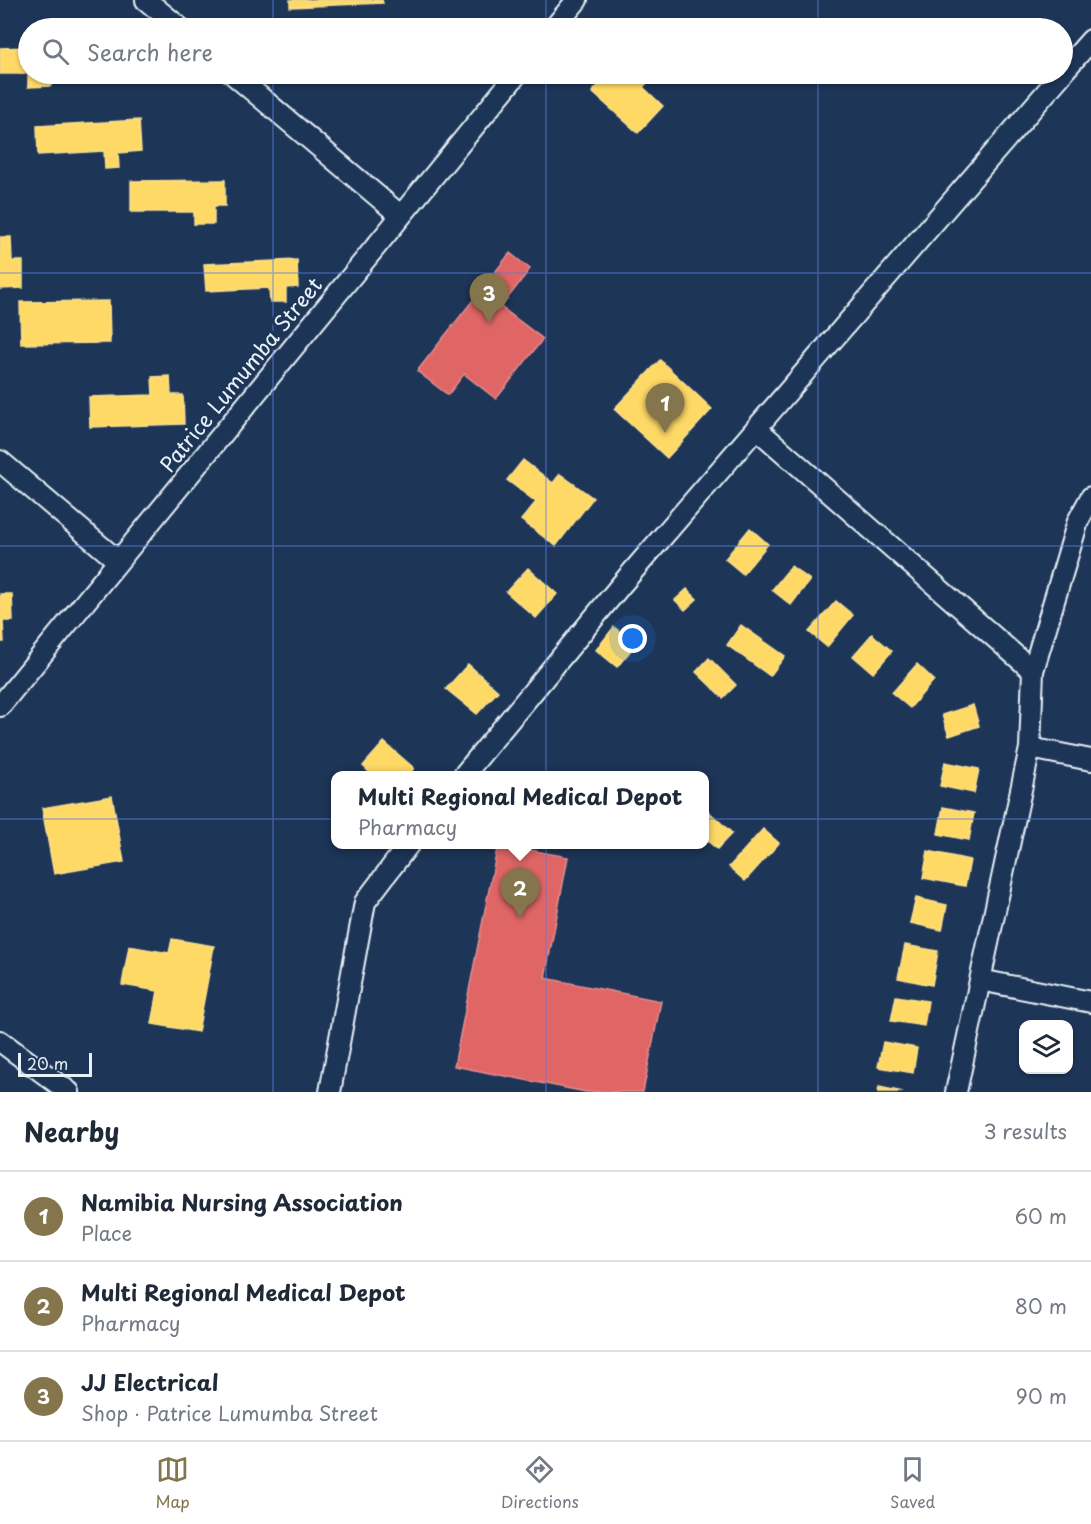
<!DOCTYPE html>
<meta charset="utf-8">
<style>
:root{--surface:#fff;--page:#f6f6f7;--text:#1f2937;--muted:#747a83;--line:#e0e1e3;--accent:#84754c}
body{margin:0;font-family:"Playpen Sans",sans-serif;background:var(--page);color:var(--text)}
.controls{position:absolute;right:18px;bottom:18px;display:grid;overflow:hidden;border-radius:12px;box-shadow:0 2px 4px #0004}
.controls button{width:54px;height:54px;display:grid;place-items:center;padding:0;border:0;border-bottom:2px solid var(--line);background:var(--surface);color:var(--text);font:30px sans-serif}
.scale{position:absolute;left:18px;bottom:15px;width:74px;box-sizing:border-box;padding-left:6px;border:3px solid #e8f1f8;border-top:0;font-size:16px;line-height:21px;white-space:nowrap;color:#e8f1f8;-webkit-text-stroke:4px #1d3557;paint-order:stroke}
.you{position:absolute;left:633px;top:639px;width:21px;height:21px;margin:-15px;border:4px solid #fff;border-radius:50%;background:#1a73e8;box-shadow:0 0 0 9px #1a73e833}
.badge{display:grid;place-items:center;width:39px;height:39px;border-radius:50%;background:var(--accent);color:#fff;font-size:20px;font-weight:700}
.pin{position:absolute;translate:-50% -50px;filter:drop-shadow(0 2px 3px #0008)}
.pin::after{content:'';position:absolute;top:32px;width:21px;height:18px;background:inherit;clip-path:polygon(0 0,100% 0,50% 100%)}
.popup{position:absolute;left:331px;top:771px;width:378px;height:78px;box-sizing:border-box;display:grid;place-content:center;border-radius:12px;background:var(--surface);filter:drop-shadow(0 2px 4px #0005);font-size:20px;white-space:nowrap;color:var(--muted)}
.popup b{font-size:22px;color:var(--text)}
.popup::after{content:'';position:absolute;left:50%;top:100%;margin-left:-12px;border:12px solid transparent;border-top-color:var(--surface)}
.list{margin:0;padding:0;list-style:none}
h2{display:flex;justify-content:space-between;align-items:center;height:78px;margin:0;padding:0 24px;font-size:26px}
h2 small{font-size:20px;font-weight:400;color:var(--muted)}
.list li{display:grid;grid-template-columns:39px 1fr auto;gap:18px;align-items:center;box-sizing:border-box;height:90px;padding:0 24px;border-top:2px solid var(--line)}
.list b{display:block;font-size:22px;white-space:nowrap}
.list p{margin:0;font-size:20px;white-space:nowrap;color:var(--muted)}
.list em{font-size:20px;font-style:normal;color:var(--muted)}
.icon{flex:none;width:33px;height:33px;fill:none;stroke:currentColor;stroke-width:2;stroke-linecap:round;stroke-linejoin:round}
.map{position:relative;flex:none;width:1091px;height:1092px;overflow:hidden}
.search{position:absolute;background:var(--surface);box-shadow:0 2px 4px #0004;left:18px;right:18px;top:18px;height:66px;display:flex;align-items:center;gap:15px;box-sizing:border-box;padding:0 21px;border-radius:33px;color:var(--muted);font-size:22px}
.sheet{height:348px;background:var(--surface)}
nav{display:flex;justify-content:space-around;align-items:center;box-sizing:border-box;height:84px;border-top:2px solid var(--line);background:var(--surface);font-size:16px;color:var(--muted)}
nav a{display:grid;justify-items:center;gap:3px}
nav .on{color:var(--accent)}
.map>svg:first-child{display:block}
</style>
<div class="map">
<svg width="1091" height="1092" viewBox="0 0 1091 1092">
<rect width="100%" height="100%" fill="#1d3557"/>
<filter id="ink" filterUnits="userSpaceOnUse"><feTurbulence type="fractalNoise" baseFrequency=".0167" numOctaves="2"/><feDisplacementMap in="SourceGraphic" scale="12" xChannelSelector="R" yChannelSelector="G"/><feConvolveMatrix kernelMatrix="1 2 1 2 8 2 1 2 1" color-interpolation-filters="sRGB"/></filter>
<g filter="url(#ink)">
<path fill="#ffd966" stroke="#f8e092" stroke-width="1.5" d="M290 0H382L383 3 290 7Z
M28 47V74H51V86L28 87V74H0V48Z
M374 74H466V78L374 82Z
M609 74H656L643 87 663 106 638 133 592 92Z
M139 120 141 151 118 153 119 168 105 169 104 151 38 155 37 126Z
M225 180V206H214V224H194V212H131V181Z
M0 237H11L12 261H23V288L0 289Z
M297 260 298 287 286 288V302H270L269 288 206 291 204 264Z
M109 301 110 343 21 344 20 302Z
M660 360 712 409 667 458 614 409Z
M170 376 171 395H183L184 424 90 427 89 397 153 395 152 377Z
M523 460 553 483 560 474 593 498 556 546 521 520 536 502 507 480Z
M750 528 768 544 743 574 725 559Z
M791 566 810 580 791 605 772 590Z
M528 568 557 594 536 618 506 592Z
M687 589 697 599 685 610 675 600Z
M0 594H12L13 621H3L4 642H0Z
M836 601 853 615 827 647 809 632Z
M741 625 785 656 770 676 727 645Z
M614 627 636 644 617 667 596 650Z
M872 634 892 651 873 673 853 656Z
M709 658 736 685 723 698 696 672Z
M468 664 498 691 477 714 446 689Z
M917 664 934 680 910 708 892 693Z
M973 705 979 726 949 736 942 715Z
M384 742 414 768 408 776H373L363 766Z
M945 762 979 769 974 793 940 786Z
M112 796 124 862 54 874 42 808Z
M943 807 974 813 969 840 938 834Z
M706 809 732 833 717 849 704 838Z
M763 829 779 843 745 881 729 867Z
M928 851 970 860 965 886 923 878Z
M916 898 947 905 942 930 910 923Z
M172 939 214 946 198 1032 152 1024 158 991 122 985 129 946 169 953Z
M905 945 938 951 932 985 898 978Z
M896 996 928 1001 924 1026 891 1021Z
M883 1042 917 1048 913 1073 878 1067Z
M879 1087 903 1092H878Z"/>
<path fill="#e06666" stroke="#e29092" stroke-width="1.5" d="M510 253 530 269 501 307 543 339 496 399 464 374 448 395 417 371Z
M498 844 568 857 545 978 661 1001 643 1092H586L454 1066Z"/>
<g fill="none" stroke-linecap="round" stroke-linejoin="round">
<g stroke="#e8f1f8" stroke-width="24">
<path id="street" d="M146 0 180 28
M554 28 577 0
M1062 73 1091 40
M233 74 401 216
M757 429 1033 671 1030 748 956 1092
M0 461 118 561
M1033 671 1078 521 1091 497
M0 706 517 74
M1030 748 1091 760
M463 776 621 585 1062 74
M980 980 1091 1002
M0 1041 69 1092
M330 1092 365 902 409 844"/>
</g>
<use href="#street" stroke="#1d3557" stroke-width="20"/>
</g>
</g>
<path fill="none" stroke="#5a7fe2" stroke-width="1.5" stroke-opacity="0.55" d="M273 0V28M546 0V28M818 0V28M273 74V1092M546 74V1092M818 74V1092M0 273H1091M0 546H1091M0 819H1091"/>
<g text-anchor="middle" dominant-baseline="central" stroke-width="6" stroke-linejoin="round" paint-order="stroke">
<g font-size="21" fill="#e8f1f8" stroke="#1d3557">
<text transform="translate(240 374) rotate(-51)">Patrice Lumumba Street</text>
</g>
</g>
</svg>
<div class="controls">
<button><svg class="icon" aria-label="layers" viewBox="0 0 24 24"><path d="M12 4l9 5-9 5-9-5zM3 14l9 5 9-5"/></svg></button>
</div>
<div class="scale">20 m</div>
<div class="you"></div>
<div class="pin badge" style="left:665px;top:433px">1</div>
<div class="pin badge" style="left:520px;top:918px">2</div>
<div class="popup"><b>Multi Regional Medical Depot</b>Pharmacy</div>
<div class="pin badge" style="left:489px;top:323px">3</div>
<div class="search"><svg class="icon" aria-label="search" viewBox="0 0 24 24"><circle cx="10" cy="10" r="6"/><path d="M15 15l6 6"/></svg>Search here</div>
</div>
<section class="sheet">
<h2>Nearby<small>3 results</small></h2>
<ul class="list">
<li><span class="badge">1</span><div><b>Namibia Nursing Association</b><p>Place</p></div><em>60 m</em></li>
<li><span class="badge">2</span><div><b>Multi Regional Medical Depot</b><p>Pharmacy</p></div><em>80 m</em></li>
<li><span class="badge">3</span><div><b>JJ Electrical</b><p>Shop · Patrice Lumumba Street</p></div><em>90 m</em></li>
</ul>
</section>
<nav>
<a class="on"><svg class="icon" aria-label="map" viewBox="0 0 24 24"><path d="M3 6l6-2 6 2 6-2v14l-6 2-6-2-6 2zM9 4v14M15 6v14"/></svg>Map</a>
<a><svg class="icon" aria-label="directions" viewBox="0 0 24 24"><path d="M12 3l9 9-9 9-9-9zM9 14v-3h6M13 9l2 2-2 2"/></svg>Directions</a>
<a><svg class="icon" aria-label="saved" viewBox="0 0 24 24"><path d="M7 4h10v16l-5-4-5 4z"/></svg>Saved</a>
</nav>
